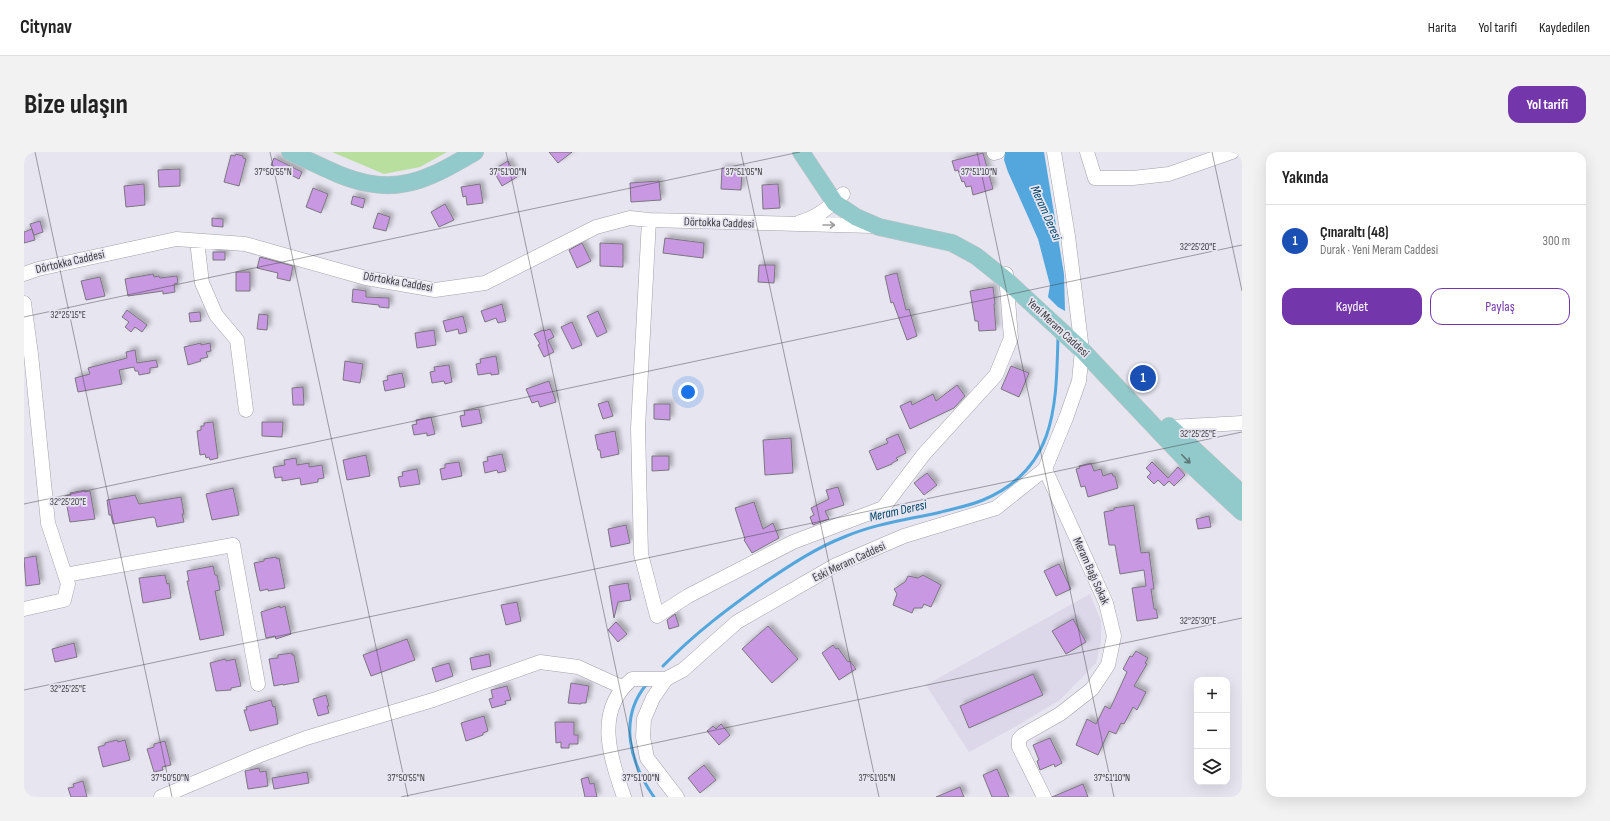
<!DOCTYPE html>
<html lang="tr">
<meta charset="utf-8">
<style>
:root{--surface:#fff;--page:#f2f2f2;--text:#222;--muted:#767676;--line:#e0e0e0;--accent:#7336ab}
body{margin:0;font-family:"Sofia Sans Condensed",sans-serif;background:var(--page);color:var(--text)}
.controls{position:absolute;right:12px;bottom:12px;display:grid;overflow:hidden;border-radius:8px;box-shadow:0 4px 16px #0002}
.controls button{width:36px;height:36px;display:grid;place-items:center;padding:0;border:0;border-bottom:1px solid var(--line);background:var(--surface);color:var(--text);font:20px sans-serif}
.you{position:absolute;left:664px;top:240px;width:14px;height:14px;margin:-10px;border:3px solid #fff;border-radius:50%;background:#1a73e8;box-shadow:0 0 0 6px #1a73e833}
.badge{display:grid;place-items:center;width:26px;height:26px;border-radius:50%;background:var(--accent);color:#fff;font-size:13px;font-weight:700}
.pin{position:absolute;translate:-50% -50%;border:2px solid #fff;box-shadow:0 1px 4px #0006}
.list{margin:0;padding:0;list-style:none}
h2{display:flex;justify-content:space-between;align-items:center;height:52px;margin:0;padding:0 16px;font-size:17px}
h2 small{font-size:13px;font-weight:400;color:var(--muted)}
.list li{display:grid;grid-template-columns:26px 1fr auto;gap:12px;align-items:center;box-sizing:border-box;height:72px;padding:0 16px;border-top:1px solid var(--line)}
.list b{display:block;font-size:15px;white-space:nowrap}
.list p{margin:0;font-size:13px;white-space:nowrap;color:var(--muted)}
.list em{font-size:13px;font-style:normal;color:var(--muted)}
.actions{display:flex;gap:8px;padding:12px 16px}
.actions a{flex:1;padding:9px 0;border:1px solid var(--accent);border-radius:12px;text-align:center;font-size:14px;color:var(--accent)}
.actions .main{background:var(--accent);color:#fff}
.icon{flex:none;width:22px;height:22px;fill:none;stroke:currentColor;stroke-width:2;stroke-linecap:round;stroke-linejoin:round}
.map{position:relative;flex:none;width:1218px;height:645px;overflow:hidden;border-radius:12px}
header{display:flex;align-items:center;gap:24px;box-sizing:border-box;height:56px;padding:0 20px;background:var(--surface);border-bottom:1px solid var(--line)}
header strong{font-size:19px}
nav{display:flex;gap:22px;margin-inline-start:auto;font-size:14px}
.intro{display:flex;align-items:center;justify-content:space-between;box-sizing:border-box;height:96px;padding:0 24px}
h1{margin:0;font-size:28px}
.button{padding:10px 18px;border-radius:12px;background:var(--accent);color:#fff;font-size:14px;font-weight:700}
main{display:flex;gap:24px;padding:0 24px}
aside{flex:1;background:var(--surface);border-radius:12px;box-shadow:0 4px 16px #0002}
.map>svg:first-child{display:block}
</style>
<header>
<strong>Citynav</strong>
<nav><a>Harita</a><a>Yol tarifi</a><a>Kaydedilen</a></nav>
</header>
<div class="intro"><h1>Bize ulaşın</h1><a class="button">Yol tarifi</a></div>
<main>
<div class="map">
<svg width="1218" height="645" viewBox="0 0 1218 645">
<defs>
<filter id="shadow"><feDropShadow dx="3.5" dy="-3.5" stdDeviation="2" flood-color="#0004"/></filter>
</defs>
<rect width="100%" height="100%" fill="#e7e5f0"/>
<path fill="#dcd8ea" d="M1066 442 1077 469V489L1072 511 1036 548 989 576 945 600 902 533Z"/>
<path fill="#b8df9e" d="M308 0H423L396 15 360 22Z"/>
<path fill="#53a7dd" d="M981 0H1020L1040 122 1041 159 1034 155 1024 145 1026 133 1014 87 984 20 980 8Z"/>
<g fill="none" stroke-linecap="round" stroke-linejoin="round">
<path stroke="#53a7dd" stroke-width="3" d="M639 514C672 480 706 455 744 428 768 412 792 396 820 385 850 372 881 368 913 361 928 357 945 354 959 348 1033 317 1032 253 1034 185
M622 533C594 567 606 611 630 645"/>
</g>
<path fill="#c899e2" stroke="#7b767f" filter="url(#shadow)" d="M525 0H548L534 11Z
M959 1 969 37 949 43 947 34 942 35 940 29 938 30 934 18 931 19 928 9Z
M212 2 219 4V6L222 7 215 34 200 30 207 3 211 4Z
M250 6 278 20 275 27 247 13Z
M484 9 493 25 478 34 469 18Z
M698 16 718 18 717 38 697 37Z
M156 17V34L135 35 134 18Z
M635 29 637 48 607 50 606 31Z
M120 32 121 53 102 55 100 34Z
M456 32 459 51 443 53 442 44 439 45 437 35Z
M754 32 756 56 739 57 738 33Z
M289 36 304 42 297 61 282 55Z
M329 44 341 47 339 56 327 52Z
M421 52 430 68 415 75 407 60Z
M354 61 366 65 362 79 349 76Z
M188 66 199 67V75L188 74Z
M16 69 19 80 10 83 6 72Z
M8 77 11 88 0 91V80Z
M641 86 680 91 679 106 639 101Z
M558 91 567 109 553 116 545 98Z
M576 91 599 92V115L576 114Z
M189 100H201V108H189Z
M236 105 269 114 266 129 253 126 254 121 233 116Z
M735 113H751L750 131 734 130Z
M212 120H226V139H212Z
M873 121 882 158 885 157 893 184 883 188 869 150 867 151 861 124Z
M129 122 130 125 135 124 136 126 153 124 154 131 150 132 151 140 139 142V139L104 144 101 127Z
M76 125 81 144 62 148 57 129Z
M969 135 971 152H970L972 178 955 179 954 169H951L946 139Z
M329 137 342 139V145L365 146V156L355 155V153L328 150Z
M478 152 482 169 474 171 472 166 461 170 457 159Z
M103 158 123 173 118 180 111 175 107 180 101 175 105 170 98 165Z
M574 159 583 180 573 185 563 164Z
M176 160 177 169 166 170 165 161Z
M235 162 244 163 243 178 233 177Z
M439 164 443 180 435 182 434 177 422 180 419 169Z
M548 170 558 193 548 197 537 175Z
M526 177 530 185 524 188 530 200 520 205 514 193 516 192 510 182 519 178 520 179Z
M410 178 412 193 393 196 391 181Z
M177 191V193L186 191 187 199 182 200 184 205 176 207 177 209 164 213 160 195Z
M111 198 113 211 132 208 134 215 126 216V221L115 223 114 219H111L110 215 95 218 98 232 54 240 51 226 66 222 64 216 103 206 102 200Z
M472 204 475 222 467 223V221L454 223 452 212 457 211 456 207Z
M321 209 339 212 336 231 319 228Z
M425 213 428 230 421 232 420 229 408 231 406 220 411 219 410 215Z
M987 214 1005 221 995 245 977 237Z
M378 221 381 235 361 239 359 229 364 228 363 224Z
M525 229 532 250 516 255 514 249 508 251 502 237Z
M933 233 941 244 930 256 886 277 876 254 887 249 888 253 909 242 912 249Z
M279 235 280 253H269L268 236Z
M584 249 589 264 579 267 574 252Z
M630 252H646V268L630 267Z
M455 257 458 271 438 275 436 264 441 263 440 259Z
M407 265 411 282 403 284V281L390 283 388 273 393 272 392 268Z
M189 270 194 306 186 308 185 305 182 306 181 302 176 303 173 279 177 278V274H180V271Z
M238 270H259L258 285 238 284Z
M591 279 595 302 577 306 576 298H574L571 283Z
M874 282 882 301 872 306 874 308 868 311V312L853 318 845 299 864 291 862 287Z
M767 286 769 321 741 323 739 288Z
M478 302 482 319 474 321 473 318 461 321 459 310 464 309 463 305Z
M342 303 346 324 323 328 319 308Z
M628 304H645V318L628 319Z
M272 306 273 313 285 311V315L298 313 300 326 294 327V330L277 333 276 326 258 329V325L251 326 249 315 261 313 260 308Z
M435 310 438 324 418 328 416 317 421 316V312Z
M1128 310 1144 326 1154 315 1161 323 1150 334 1145 329 1140 334 1134 328 1130 332 1123 325 1127 321 1122 316Z
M1067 311 1070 319 1077 317 1079 324 1088 321 1089 324H1091L1094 336 1064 345 1061 334 1057 335 1052 317 1056 316 1055 314Z
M393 317 396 332 376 335 374 325 379 324 378 320Z
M903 321 913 333 900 343 890 331Z
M814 335 820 353 801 359 805 367 789 373 786 365 790 363 787 356 805 347 802 338Z
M209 336 215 363 188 368 182 342Z
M61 338V340L66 339 71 367 46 370 41 344 47 343 46 341Z
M111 343 115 352 157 345 160 362H158L160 370 133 375 131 366 129 365 89 372 87 363H85L83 348Z
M730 350 739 377 749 371 755 386 728 401 720 388 721 387 711 356Z
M1110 353 1117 401 1125 400 1130 437H1127L1130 457H1132L1134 466 1113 469 1108 436 1122 434 1120 418 1096 422 1091 393H1085L1080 360 1090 358V356Z
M1185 364 1187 375 1174 377 1172 367Z
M602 373 606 391 587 395 584 377Z
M12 404 16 432 2 434 0 406Z
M252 405 253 407 255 406 261 436 244 439V437L236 439 230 411 240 409V407Z
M1035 412 1047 437 1032 444 1020 419Z
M189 414 191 423H193L196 438 191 439 200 483 176 488 163 429H165L163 419Z
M141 423 143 432 145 431 147 446 119 451 115 426Z
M899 423 917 433 907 455 900 452 898 456H890L888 461 869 453 873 442 870 437 881 430 884 424 894 426Z
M604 431 607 448 594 450 590 466 585 434Z
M493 450 497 469 482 473 477 453Z
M256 454V456L261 454 267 482 252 487 251 484 242 486 237 460Z
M651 462 655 474 645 477 643 468Z
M1049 467 1062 490 1042 502 1028 479Z
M592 470 603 482 594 490 584 478Z
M744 474 774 507 748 531 718 497Z
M383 487 391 508 347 524 339 503Z
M50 491 53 505 31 510 28 497Z
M809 493 812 497 814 496 824 510 826 509 832 517 815 528 798 501Z
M1112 499 1124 506 1121 511 1123 512 1110 534 1122 540 1113 558 1109 555 1100 572 1097 571 1092 582 1085 579 1074 603 1052 593 1063 567 1072 572 1081 554 1086 557 1103 520 1099 517 1106 504 1108 505Z
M268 501V503H270L275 530 259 533V532L250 534 245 507 254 506V503Z
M465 502 467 514 448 518 446 506Z
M201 507 202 509 211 507 217 534 207 536V538L192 539 186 511Z
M425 511 429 524 412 530 408 516Z
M1009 522 1019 543 945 576 936 554Z
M547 531 565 534 562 551H557V552L544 551Z
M483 534 487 548 481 549 482 552 468 556 465 547 469 546 467 538Z
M302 543 305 554H303L305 561 294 564 289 547Z
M247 548 249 555 251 554 254 572 226 579 220 558H223L222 555Z
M460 564 464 579 459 581V583L442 589 437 571Z
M531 570H550V583H554V592H545V596H537V590L532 591Z
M697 572 706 583 695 593 683 579 689 574 692 577Z
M1026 586 1038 611 1031 615 1030 612 1016 618 1013 609 1015 608 1009 593Z
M93 588 94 590 101 588 106 608 79 615 74 595 81 593V591Z
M141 589 147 613 138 615 139 618 130 620 123 597 130 595V592Z
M680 613 692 628 676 641 664 626Z
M235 616 236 620 242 619 244 634 224 637 221 619Z
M973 617 985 645H968L959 623Z
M283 620 285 631 250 637 248 626Z
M564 625 566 632 570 631 573 645H561L557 627Z
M59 629 63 645H47L44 636 50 635 49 632Z
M1059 632 1064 645H1028Z
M936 635 940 645H912Z"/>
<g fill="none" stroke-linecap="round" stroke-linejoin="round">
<g stroke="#a3a1ab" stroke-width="15">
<path id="minor" d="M1063 0 1071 26H1109L1145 22 1208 0
M970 1 974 0
M625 68 614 276 617 402 633 464 664 444 769 390 859 356 900 302 972 223 987 186 982 122
M776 70C793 66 807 54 819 42
M173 89 178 131 192 163 213 188 222 258
M0 122 14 117 152 87 221 92 342 126 411 138 461 131 572 75 606 66 625 68 849 74
M0 151 7 202 24 371 44 432 40 448 0 457
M1146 275 1218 271
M41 423 209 393 234 532
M642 527 629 546 620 567 619 585 623 606 653 645
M137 645 234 604 282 586 409 548 516 510 554 515 598 535
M600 645C586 604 570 559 608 527H642L659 518 713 470 810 414 880 384 972 356 1021 317 1042 266 1055 229 1058 198 1044 84 1030 0
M1020 645 995 595V587L999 583 1036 562 1068 537 1084 513 1090 484 1082 451 1021 317"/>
</g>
<g stroke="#c5c4c6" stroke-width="18">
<path id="major" d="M266 0C315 22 353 48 408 23 423 17 437 8 451 0
M777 0 811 51 832 65 855 75 928 91 952 104 982 128 1058 198 1163 309 1218 360
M1145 274 1218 342"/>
</g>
<use href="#minor" stroke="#fff" stroke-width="14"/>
<use href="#major" stroke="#92cacb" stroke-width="17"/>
</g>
<defs><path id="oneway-shaft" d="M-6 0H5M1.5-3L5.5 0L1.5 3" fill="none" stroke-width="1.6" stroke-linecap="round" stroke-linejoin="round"/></defs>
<use stroke="#9e9ea0" href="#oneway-shaft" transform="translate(805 73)"/>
<use stroke="#5f7578" href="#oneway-shaft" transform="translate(1162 307) rotate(46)"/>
<path fill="none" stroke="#3d3c40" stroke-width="1" stroke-opacity="0.45" d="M11 0 148 645M246 0 384 645M482 0 619 645M717 0 855 645M953 0 1090 645M1188 0 1218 139M0 165 776 0M0 352 1218 93M0 538 1218 280M377 645 1218 466"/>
<g text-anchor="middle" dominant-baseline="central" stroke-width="3.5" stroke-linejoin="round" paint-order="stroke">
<g font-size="12" fill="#3d3c40" stroke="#e7e5f0">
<text transform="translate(695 71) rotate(2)">Dörtokka Caddesi</text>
<text transform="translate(46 110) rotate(-13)">Dörtokka Caddesi</text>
<text transform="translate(374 130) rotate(10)">Dörtokka Caddesi</text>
<text transform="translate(1034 176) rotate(43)">Yeni Meram Caddesi</text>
<text transform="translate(825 410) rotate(-25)">Eski Meram Caddesi</text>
<text transform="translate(1067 419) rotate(66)">Meram Bağı Sokak</text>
</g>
<g font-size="13" font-style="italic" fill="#00476b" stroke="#e7e5f0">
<text transform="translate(1022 61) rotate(66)">Meram Deresi</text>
<text transform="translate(874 359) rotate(-13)">Meram Deresi</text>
</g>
</g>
<g font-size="10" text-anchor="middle" fill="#3d3c40" stroke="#e7e5f0" stroke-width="3.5" stroke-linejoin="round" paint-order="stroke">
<text x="249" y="23">37°50'55"N</text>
<text x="484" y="23">37°51'00"N</text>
<text x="720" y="23">37°51'05"N</text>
<text x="955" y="23">37°51'10"N</text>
<text x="1174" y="98">32°25'20"E</text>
<text x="44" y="166">32°25'15"E</text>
<text x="1174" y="285">32°25'25"E</text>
<text x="44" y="353">32°25'20"E</text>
<text x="1174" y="472">32°25'30"E</text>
<text x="44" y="540">32°25'25"E</text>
<text x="146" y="629">37°50'50"N</text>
<text x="382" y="629">37°50'55"N</text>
<text x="617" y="629">37°51'00"N</text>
<text x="853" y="629">37°51'05"N</text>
<text x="1088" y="629">37°51'10"N</text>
</g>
</svg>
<div class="controls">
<button>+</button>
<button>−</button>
<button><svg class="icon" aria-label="layers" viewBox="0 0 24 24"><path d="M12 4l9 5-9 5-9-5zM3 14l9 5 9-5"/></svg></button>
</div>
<div class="you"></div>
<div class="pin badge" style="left:1119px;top:226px;background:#1a4fb4">1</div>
</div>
<aside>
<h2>Yakında<small></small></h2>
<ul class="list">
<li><span class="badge" style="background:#1a4fb4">1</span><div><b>Çınaraltı (48)</b><p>Durak · Yeni Meram Caddesi</p></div><em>300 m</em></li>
</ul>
<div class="actions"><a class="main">Kaydet</a><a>Paylaş</a></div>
</aside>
</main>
